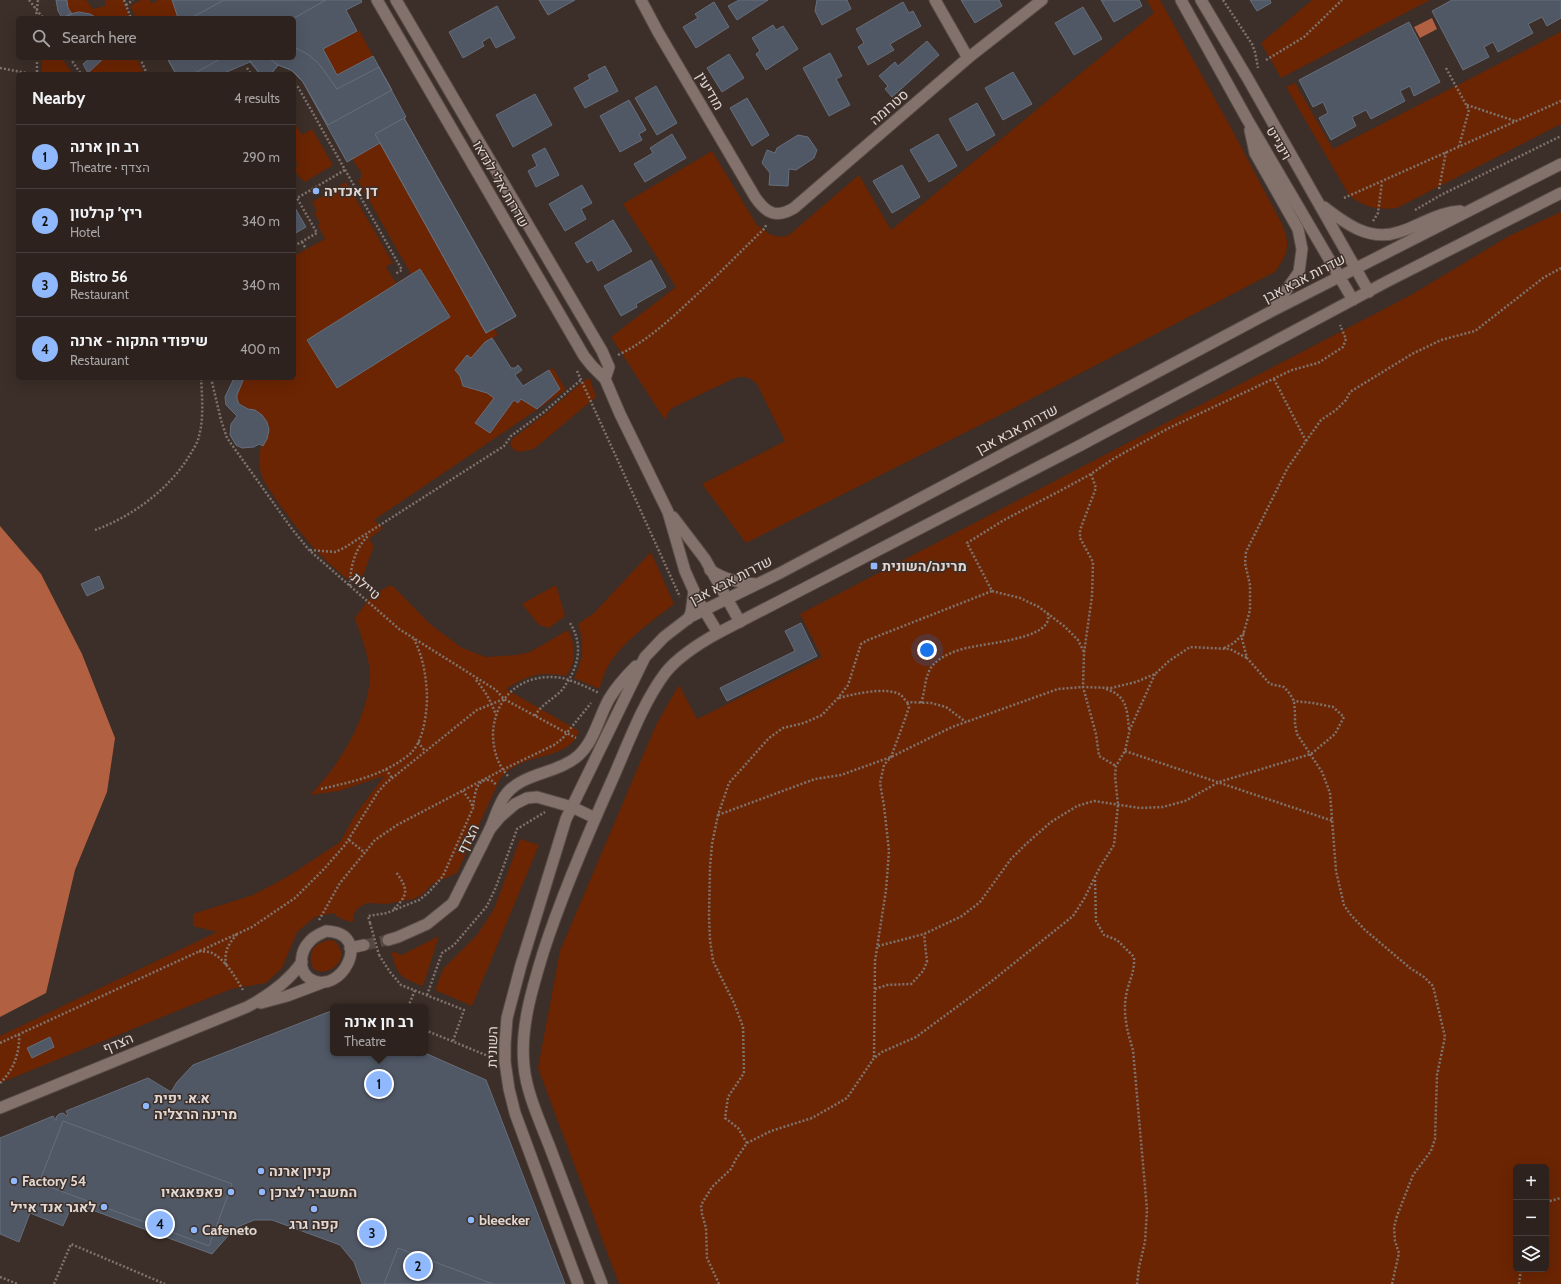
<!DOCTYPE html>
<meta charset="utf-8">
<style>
:root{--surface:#2d221e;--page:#352a27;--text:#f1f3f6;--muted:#a7a4a4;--line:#483f3c;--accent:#90b8fd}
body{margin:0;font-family:Cabin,Heebo,sans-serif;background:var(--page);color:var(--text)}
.controls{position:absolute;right:12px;bottom:12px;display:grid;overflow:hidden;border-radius:6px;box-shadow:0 4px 16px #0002}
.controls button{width:36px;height:36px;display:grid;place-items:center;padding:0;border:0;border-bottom:1px solid var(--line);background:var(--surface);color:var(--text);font:20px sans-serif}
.you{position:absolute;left:927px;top:650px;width:14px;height:14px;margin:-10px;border:3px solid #fff;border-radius:50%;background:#1a73e8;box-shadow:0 0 0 6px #1a73e833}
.badge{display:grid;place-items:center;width:26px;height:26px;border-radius:50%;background:var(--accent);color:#111;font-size:13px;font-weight:700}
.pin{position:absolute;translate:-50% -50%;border:2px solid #fff;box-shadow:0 1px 4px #0006}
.popup{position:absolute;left:330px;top:1004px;width:98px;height:52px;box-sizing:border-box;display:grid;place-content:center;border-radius:6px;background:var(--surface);filter:drop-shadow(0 1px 3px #0005);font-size:13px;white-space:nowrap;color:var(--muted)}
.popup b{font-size:15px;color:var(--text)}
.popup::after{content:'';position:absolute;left:50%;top:100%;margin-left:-8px;border:8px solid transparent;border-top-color:var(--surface)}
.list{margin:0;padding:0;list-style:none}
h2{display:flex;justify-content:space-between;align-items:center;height:52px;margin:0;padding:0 16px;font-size:17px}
h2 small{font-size:13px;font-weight:400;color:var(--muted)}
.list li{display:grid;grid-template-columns:26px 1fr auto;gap:12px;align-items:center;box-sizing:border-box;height:64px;padding:0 16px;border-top:1px solid var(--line)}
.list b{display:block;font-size:15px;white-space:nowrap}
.list p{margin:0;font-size:13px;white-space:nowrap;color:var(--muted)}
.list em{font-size:13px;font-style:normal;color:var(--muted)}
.icon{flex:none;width:22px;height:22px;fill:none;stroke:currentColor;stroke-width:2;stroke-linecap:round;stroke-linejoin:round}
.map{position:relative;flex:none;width:1561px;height:1284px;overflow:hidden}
.search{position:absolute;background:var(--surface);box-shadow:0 4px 16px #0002;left:16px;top:16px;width:280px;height:44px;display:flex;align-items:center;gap:10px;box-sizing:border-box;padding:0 14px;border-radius:6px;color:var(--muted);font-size:15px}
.panel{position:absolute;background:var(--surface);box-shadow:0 4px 16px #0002;left:16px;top:72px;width:280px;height:308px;border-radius:6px}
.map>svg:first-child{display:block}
</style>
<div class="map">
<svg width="1561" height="1284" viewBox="0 0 1561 1284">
<rect width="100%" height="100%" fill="#3c2e28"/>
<path fill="#6b2503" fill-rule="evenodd" d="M67 0H86L93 9 105 6V0H123L130 18H97L90 14 79 12 72 14 68 8Z
M141 0H150L151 4 158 0H172L178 18H136L130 6Z
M1147 0H1160L1230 126 1282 224C1291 246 1288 253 1275 272L1000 415 746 543 702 484 785 441 757 384C749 377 745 376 735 378L672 408 668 413 665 420 611 337 676 287 623 204 712 151 757 225 771 235 782 237 789 235 859 175 891 230 1154 13Z
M1312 0H1430L1281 78 1261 43Z
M359 30 373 56 337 75 323 49Z
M1561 32V124L1397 208C1377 210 1365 208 1349 195L1286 87 1295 83 1333 149Z
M42 58H62L73 74H42Z
M104 58H137L144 74H89L88 73Z
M294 122 302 135 312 129 333 165 305 182 300 178 295 171 297 165 294 152Z
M380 143 486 333 494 329 498 335 485 342 460 376 463 386 487 393 494 398 475 423 490 433 514 400 518 403 521 399 537 408 560 389 549 370 553 368 566 390 374 520 383 528 369 539 374 546 359 586C324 566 298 530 275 498 269 488 261 480 260 468 259 463 259 454 260 450 265 440 273 434 267 422 260 409 234 408 237 395 238 389 242 383 244 378H294V256L325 239 318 225 320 223 314 213 317 211 312 202 346 182 393 263 386 267 396 283 411 274 358 181 361 178V172L352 159ZM420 269 450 317 337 388 307 341Z
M1561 212V1284H619L538 1068 560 951 656 725 679 685 697 719 822 657 800 614 1411 295 1509 236ZM1516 1167H1546V1269H1516Z
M586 379H590L596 397 534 449 519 452 514 450 510 444 512 439 545 414Z
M651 552 674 604C652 621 623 641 608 666 604 673 602 681 599 689L574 678C583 660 585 645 578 624L594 613Z
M556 585 565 616 549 628 539 625 522 604Z
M389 586H393L430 624 462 648 486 657 517 655 530 652 568 630C576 645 577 662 566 676 540 671 528 675 506 689L579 731C577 735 575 740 573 742 554 761 516 754 499 781L457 873 432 884 423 894 414 899 386 904 367 903 358 908 354 914 353 922C345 921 339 918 333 913L315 917 297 932 282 968 266 983 231 989 0 1083V1036L217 932 193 926V914L253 895 287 877 340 842 355 815 384 776 339 791 310 795C340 765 369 717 370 674 370 659 360 633 355 618L372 595Z
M520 839 539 845 472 1006 435 990 443 969 477 935 494 909Z
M439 936 423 986C399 977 398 976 391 951L402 955Z
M328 940 335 941C359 966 306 988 311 955 312 946 320 943 328 940Z"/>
<path fill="#b16142" d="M1432 18 1437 29 1420 38 1414 27Z
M0 526 41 574 82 654 115 738 107 792 75 870 46 993 0 1017Z"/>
<path fill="#505865" stroke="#666e7c" d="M56 0H67L68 8 72 14 62 18 58 11Z
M172 0H361L362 2 346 10 357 31 323 49 337 75 373 56 406 117 404 118 516 316 486 333 380 143 347 162 303 82 291 70 278 65 271 74H260L250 62 222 74H176L167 58H294V18H178Z
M224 0H326L294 18H191Z
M539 0H575L548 15Z
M739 0H768L737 20 728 6Z
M817 0H847L851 9 822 25 815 11Z
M961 0H999L1002 6 975 23Z
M1101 0H1139L1142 6 1114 22Z
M1250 0H1270L1271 3 1257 11Z
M1452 0H1561V18L1547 26 1542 17 1528 24 1533 33 1498 52 1493 42 1484 47 1489 57 1463 70 1432 11Z
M714 2 729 27 696 48 683 27 698 18 695 14Z
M903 2 909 13 913 11 921 26 890 44 894 50 868 65 858 47 864 43 856 29Z
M497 6 515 38 496 48 490 37 482 42 484 46 463 58 449 32Z
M1083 7 1102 39 1074 55 1055 23Z
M79 12 90 14 97 18 64 17 70 14Z
M1409 22 1440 82 1414 96 1410 86 1400 91 1405 101 1371 119 1366 110 1352 117 1356 126 1331 140 1319 118 1328 113 1323 102 1313 107 1299 80Z
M773 25 776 30 783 26 798 49 766 70 756 54 760 51 752 38Z
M927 41 939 55 892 97 885 89 888 86 879 76 895 62 898 66Z
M294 47 309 55 320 65 337 89 379 67 392 90 328 125 303 82 298 76 291 70 278 65 269 58H294Z
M830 53 842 76 836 79 850 105 829 116 803 68Z
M729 54 744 78 722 92 707 68Z
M90 58H104L88 73 83 64Z
M167 58H222L193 74H176Z
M248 58H269L278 65 271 74H260Z
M605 66 618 91 585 108 574 88 590 79 588 75Z
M1013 72 1032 104 1003 120 985 88Z
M656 86 677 123 657 135 635 98Z
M535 94 552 125 513 147 496 115Z
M747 98 769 135 752 146 730 108Z
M629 100 646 130 639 134 642 140 620 152 600 116Z
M977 103 995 135 967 151 949 119Z
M404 118 516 316 486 333 375 134Z
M672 134 686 158 645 182 634 164 653 153 650 148Z
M938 134 957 166 929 182 910 150Z
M798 135 808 137 817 150 814 158 796 170 789 169 788 186 769 185 770 173 762 163 767 150 775 153 777 148Z
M545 148 559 175 536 187 528 171 537 166 532 155Z
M902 165 920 197 892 213 873 181Z
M582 185 592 203 581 209 586 219 565 231 549 204Z
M294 206 306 227 294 234Z
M613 220 632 251 598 271 592 260 587 263 575 243Z
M651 260 666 287 636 304 637 307 621 316 604 286Z
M420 269 450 317 337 388 307 340Z
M492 338 511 368H515L518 365 522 370 515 375 523 386 549 370 560 389 537 409 521 399 518 403 514 400 490 433 475 423 494 398 487 393 463 386 460 376 455 370 467 355 471 358 485 342Z
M234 378H244L237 395V399L239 404 248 409 255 410 262 415 267 422 269 430 267 439 263 446 259 444 254 447 242 448 236 445 230 435 231 424 237 416 226 405 225 397Z
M99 576 104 588 87 596 81 584Z
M801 623 817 656 727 701 720 688 795 651 785 631Z
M331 1011 333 1012V1053H425L486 1080 565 1284H362L354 1262 340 1245 272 1220H254L235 1228 212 1254 73 1203 63 1226 30 1213 19 1242 0 1234V1138L53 1116 55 1120H56V1117L59 1114 63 1113 67 1116 68 1115 66 1111 148 1078 171 1092 177 1082 193 1065Z
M50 1037 54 1047 32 1058 27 1048Z
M63 1121 232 1184 209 1246 39 1183Z
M398 1248 493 1284H384Z"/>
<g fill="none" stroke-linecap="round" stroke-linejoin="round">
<path stroke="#554742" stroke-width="11" stroke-dasharray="11 5.5" stroke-linecap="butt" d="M364 945 388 940"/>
<g stroke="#584c47" stroke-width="13">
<path id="minor" d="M377 0 584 356 592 366 605 379 620 414 668 512 685 571 698 600 718 633
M396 0 602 351 609 367 605 379
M641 0 658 32 755 197C766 213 776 219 794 208L968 58 1042 0
M935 0 968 58
M673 517 705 559 740 622
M326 931C376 933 340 998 310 979 297 970 300 951 310 941 314 936 320 934 326 931Z
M388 940 398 937 427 924 453 903 490 829 500 817 515 804 527 798 537 797 572 807 595 818
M350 948 364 945
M261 1003 287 996 324 982
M0 1108 247 1007C268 996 288 982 302 962"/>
</g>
<g stroke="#584c47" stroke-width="13">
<path id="tertiary" d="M1181 0 1247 119 1353 300
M1201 0 1248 79 1369 292
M1250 130 1255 153 1298 229 1302 249 1299 272 1274 308
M1324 207C1346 224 1370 242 1399 232 1406 230 1413 227 1419 224 1433 218 1445 212 1460 211
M710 570C726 580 737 582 756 584
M688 619 691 613 694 591
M490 829C495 818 499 802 507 793 525 772 558 774 579 755 594 741 599 717 609 699 616 687 626 676 636 666
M578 1284 515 1113 509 1089 505 1062V1044L507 1018 521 965 566 819 645 657 664 637 690 617 780 573 1272 311 1561 164
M602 1284C584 1238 567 1192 549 1145 540 1122 526 1091 524 1066 520 1028 532 989 543 953 562 894 587 836 613 778 628 744 643 702 666 672 679 656 700 643 718 633L1079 446 1386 282 1561 193"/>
</g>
<path stroke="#7f736e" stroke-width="2.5" stroke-dasharray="2 2" stroke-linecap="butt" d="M29 0 43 18
M124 0 131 18
M1223 0 1252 44 1255 52 1258 68
M126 5 133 0
M36 18 38 0
M37 58V74
M70 58 81 74
M140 58 147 74
M1266 60 1304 37 1342 0
M0 68 32 74
M247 68 251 74
M1446 68 1469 110 1459 146
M294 84 298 87 402 270 395 274
M1467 105 1515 121
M1439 189 1446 152
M1344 198 1561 101
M1415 210 1441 195 1561 136
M1373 221 1378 213 1382 182
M302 242 306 249
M294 246 317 233 297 198 345 170
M618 355C647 341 667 322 691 300 716 277 740 252 765 228L766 225
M577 371 680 597
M211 378 221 420 227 438 292 529 309 550 399 629 496 690 504 699 576 738
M1274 379 1306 441 1287 469 1246 552 1245 563 1250 585V610L1242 639 1247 658 1270 684 1284 687 1290 694 1294 701 1295 713V724L1297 734 1322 772 1330 793 1336 871 1344 905 1350 914 1365 930 1410 968 1424 977 1433 986 1445 1037 1437 1075 1435 1139 1431 1151 1413 1175 1397 1216 1394 1227 1395 1241 1399 1253 1392 1284
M1306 441 1321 420 1336 410 1346 400 1350 392 1412 354 1441 340 1475 331 1543 278 1561 268
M1091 474 1096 488 1080 530V538L1093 562 1092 596 1084 653 1083 687 1096 734 1099 756 1116 766
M95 530C133 516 170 489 191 453 194 448 198 442 199 436 204 418 202 396 201 378
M310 550 335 552 344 548 504 446 511 436 544 412 582 379
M350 586C350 567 355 548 369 535
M992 591 1020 598 1039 607 1064 626 1078 640 1084 652
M1224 648 1234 643 1244 633
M476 680C485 691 491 701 496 715
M1106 689C1127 696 1127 709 1129 729
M839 698C854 694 887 686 901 695 903 697 905 700 907 702L931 703 946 707 966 722
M921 703C926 689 924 676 933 665 942 655 959 649 972 647 988 643 1043 639 1048 620 1049 618 1048 616 1048 613
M535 716C541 705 550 701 559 693 563 690 565 685 568 681 580 662 582 642 570 623
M418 742 425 751
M1125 751 1333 821
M386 769 392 778
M508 776C497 764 493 749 493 733 495 695 524 672 562 678 574 681 587 687 599 693
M321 789C350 782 373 778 399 762 403 759 408 756 411 753 424 740 427 712 427 695 426 675 423 657 414 639
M473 806C475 796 475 780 488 780 492 780 494 782 496 785
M718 815 815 779 841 775 891 757 952 727 1058 689 1083 687 1111 688 1136 682 1155 674 1169 661 1190 647 1230 649 1247 658
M349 840 365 853
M1095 880 1096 921 1104 935 1117 940 1134 957C1135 970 1130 979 1127 991 1122 1011 1127 1031 1133 1050L1147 1210 1145 1242 1139 1267 1137 1284
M394 909C409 894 408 889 396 872
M319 920 340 883 375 840 397 825 502 770 554 745 562 739 591 703
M370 923 368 916 387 913 419 900 429 892 443 876 473 808 471 802 463 791
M878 946 924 934 962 916 980 902 1011 859 1026 844 1051 822 1077 806 1094 801 1140 808 1163 807 1185 801 1219 782 1311 754 1335 734 1344 717 1333 707 1313 703 1294 701
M199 951C203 952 208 951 212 953 226 960 235 977 243 990
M379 955 390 972 401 985 464 1010 453 1041
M226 965C224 951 228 945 237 934
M875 989 887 985 911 984 915 980 923 971 927 962 924 934
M427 995 442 953 454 945 487 906 496 887 517 829 545 812
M408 1007 415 990
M425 1030 493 1058
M0 1043 252 927 295 898 324 869 345 845 378 792 386 783 477 710 504 699
M874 1057 875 961 886 890 889 851 884 806 880 783 884 765 891 757 905 719 909 707 907 702
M0 1083C14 1070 20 1052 19 1034
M747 1143 738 1128 725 1118 728 1097 744 1073 743 1027 734 1003 713 961 710 940 709 916 710 867 712 844 718 815 729 783 769 738 783 728 804 723 822 715 838 698 848 685 861 644 868 640 992 591 967 543 1004 520 1056 493 1091 474 1113 459 1167 429 1292 370 1318 363 1343 347 1346 339 1340 325
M1546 1202 1561 1198
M1516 1211V1216
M0 1277 18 1284
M54 1284 71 1244 165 1284
M719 1284 707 1258 706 1228 702 1214 701 1205 712 1187 731 1169 736 1159 747 1143 771 1131 812 1118 847 1098 874 1058 882 1052 916 1037 988 984 1073 916 1084 899 1100 867 1114 845 1118 805 1115 776 1116 766 1125 751 1130 729 1155 674
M1519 1284 1521 1269"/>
<use href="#minor" stroke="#83726c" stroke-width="11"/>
<use href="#tertiary" stroke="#83726c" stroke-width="11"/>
<path stroke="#7f736e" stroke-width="2.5" stroke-dasharray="2 2" stroke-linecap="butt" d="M370 923 379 955"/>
</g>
<g fill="#90b8fd" stroke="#3c2e28" stroke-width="1.5">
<circle cx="316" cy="191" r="4"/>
<rect x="870" y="562" width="8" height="8" rx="2"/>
<circle cx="146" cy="1106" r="4"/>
<circle cx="261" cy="1171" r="4"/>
<circle cx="14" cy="1181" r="4"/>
<circle cx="231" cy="1192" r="4"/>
<circle cx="262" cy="1192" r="4"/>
<circle cx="104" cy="1207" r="4"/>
<circle cx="314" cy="1209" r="4"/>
<circle cx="471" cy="1220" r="4"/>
<circle cx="194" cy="1230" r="4"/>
</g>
<g text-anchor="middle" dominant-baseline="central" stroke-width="3" stroke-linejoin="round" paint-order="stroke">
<g font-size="14" fill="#e0d7d3" stroke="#3c2e28">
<text transform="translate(710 91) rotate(60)">מודיעין</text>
<text transform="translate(889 107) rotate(-41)">סטרומה</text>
<text transform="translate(1279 143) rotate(60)">וינגייט</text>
<text transform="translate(501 184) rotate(60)">שדרות אלי לנדאו</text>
<text transform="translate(1304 278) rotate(-27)">שדרות אבא אבן</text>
<text transform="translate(1017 429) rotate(-28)">שדרות אבא אבן</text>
<text transform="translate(731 580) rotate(-27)">שדרות אבא אבן</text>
<text transform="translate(366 586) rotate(40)">טיילת</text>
<text transform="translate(468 839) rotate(-63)">הצדף</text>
<text transform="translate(118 1043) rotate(-22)">הצדף</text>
<text transform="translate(492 1047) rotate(-89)">השונית</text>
</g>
<g font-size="14" font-weight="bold" fill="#e0d7d3" stroke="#3c2e28" text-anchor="start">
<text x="324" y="191">דן אכדיה</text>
<text x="882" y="566">מרינה/השונית</text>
<text x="154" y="1098">א.א. יפית<tspan x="154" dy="16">מרינה הרצליה</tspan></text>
<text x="269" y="1171">קניון ארנה</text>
<text x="22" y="1181">Factory 54</text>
<text x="223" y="1192" text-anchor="end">פאפאגאיו</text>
<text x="270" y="1192">המשביר לצרכן</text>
<text x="96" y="1207" text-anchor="end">לאגר אנד אייל</text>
<text x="479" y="1220">bleecker</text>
<text x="314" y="1224" text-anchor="middle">קפה גרג</text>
<text x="202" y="1230">Cafeneto</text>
</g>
</g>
</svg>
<div class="controls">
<button>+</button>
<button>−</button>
<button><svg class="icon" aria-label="layers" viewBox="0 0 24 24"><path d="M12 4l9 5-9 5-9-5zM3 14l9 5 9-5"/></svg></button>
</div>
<div class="you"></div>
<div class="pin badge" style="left:379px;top:1084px">1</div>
<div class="popup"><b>רב חן ארנה</b>Theatre</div>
<div class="pin badge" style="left:418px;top:1266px">2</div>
<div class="pin badge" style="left:372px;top:1233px">3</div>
<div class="pin badge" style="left:160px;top:1224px">4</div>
<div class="search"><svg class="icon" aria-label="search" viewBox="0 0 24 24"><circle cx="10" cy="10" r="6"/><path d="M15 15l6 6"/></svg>Search here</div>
<section class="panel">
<h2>Nearby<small>4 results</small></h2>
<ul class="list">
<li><span class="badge">1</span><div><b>רב חן ארנה</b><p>Theatre · הצדף</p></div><em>290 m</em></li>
<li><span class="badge">2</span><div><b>ריץ׳ קרלטון</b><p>Hotel</p></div><em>340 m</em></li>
<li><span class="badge">3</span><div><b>Bistro 56</b><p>Restaurant</p></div><em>340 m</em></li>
<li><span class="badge">4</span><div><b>שיפודי התקוה - ארנה</b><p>Restaurant</p></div><em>400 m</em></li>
</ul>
</section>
</div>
